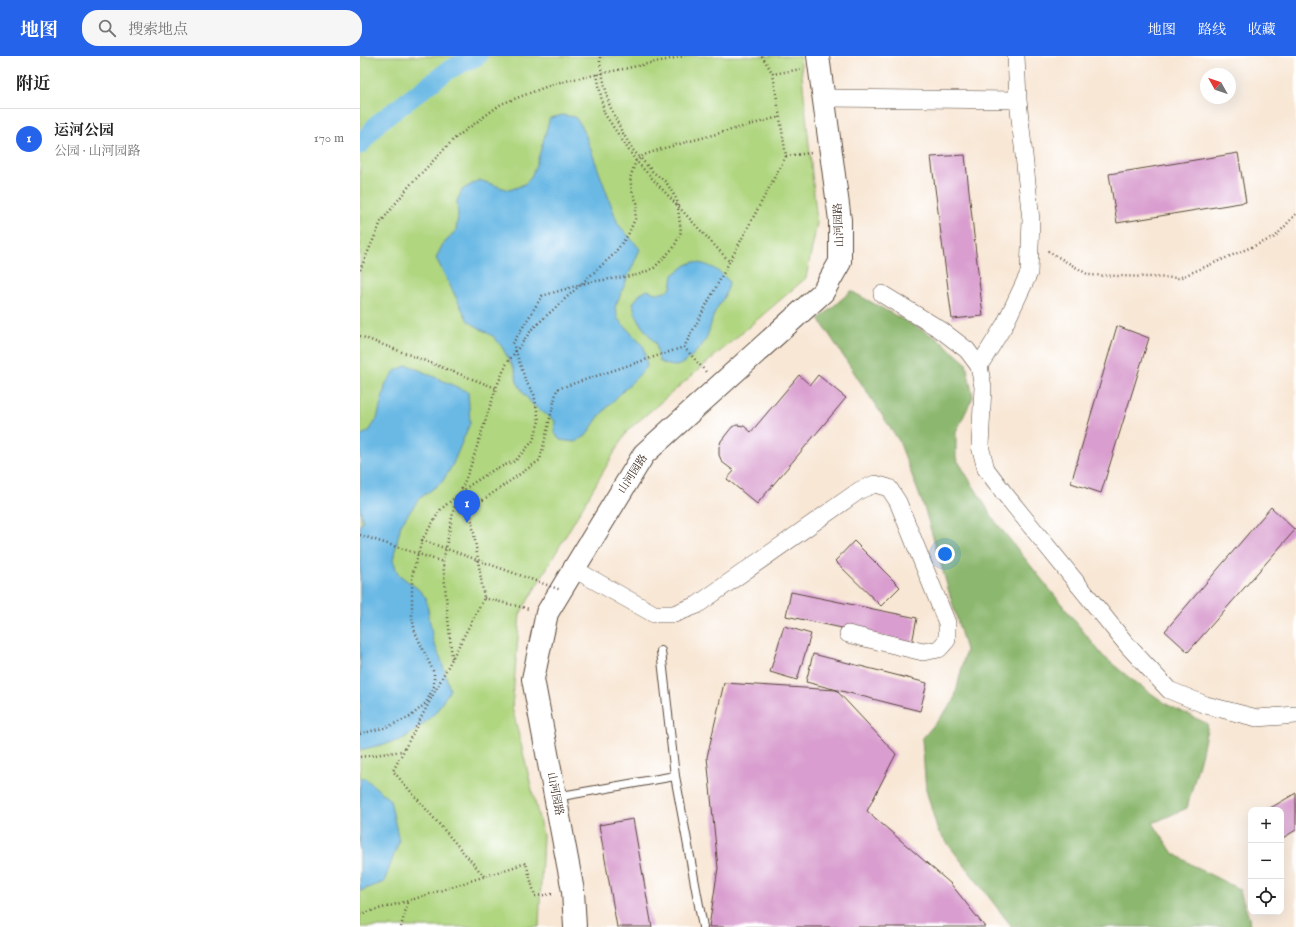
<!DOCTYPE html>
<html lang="zh">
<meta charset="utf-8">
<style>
:root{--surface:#fff;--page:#f6f6f6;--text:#222;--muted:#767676;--line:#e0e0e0;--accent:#2563eb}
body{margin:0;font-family:"IM FELL English","Noto Serif SC",serif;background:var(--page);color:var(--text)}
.controls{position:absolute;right:12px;bottom:12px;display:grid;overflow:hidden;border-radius:8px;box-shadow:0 4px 16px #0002}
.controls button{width:36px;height:36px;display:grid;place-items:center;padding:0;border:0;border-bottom:1px solid var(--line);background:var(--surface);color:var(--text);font:20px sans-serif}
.compass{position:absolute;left:840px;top:12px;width:36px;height:36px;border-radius:50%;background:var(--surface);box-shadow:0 4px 16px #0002;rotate:310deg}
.you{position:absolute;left:585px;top:498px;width:14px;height:14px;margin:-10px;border:3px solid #fff;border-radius:50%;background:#1a73e8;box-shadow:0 0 0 6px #1a73e833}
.badge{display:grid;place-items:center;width:26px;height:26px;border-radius:50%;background:var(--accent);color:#fff;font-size:13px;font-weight:700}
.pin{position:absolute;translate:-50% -33px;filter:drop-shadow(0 1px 2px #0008)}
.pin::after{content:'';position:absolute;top:21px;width:14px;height:12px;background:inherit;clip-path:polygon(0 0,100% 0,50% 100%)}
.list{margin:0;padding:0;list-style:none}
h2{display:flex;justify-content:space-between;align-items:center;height:52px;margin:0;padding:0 16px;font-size:17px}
h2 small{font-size:13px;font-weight:400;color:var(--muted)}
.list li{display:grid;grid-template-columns:26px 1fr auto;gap:12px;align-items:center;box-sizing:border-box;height:60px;padding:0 16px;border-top:1px solid var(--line)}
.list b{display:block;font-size:15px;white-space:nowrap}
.list p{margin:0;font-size:13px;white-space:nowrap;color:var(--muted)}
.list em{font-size:13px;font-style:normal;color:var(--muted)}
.icon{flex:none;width:22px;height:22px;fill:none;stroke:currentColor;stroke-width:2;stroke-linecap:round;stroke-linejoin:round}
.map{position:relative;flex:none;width:936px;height:871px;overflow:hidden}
header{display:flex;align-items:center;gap:24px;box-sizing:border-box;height:56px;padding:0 20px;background:var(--accent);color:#fff}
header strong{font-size:19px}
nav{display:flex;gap:22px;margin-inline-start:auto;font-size:14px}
.search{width:280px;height:36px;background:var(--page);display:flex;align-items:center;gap:10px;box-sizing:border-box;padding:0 14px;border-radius:16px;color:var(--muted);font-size:15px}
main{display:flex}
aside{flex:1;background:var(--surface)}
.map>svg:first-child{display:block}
</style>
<header>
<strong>地图</strong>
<div class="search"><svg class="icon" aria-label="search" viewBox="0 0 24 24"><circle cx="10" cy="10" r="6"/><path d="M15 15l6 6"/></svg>搜索地点</div>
<nav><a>地图</a><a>路线</a><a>收藏</a></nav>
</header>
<main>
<aside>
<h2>附近<small></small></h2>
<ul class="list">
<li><span class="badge">1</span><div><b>运河公园</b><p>公园 · 山河园路</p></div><em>170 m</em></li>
</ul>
</aside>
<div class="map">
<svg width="936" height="871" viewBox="0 0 936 871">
<rect width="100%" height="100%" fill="#fff"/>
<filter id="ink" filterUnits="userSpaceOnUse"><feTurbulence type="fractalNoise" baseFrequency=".025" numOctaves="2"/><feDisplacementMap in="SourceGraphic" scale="8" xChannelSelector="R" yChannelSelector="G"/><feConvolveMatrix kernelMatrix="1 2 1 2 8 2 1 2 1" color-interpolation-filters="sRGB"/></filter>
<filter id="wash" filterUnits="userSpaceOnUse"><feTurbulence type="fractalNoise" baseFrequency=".012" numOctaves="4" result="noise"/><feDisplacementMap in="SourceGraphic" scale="16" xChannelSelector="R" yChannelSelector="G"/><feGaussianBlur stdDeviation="0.9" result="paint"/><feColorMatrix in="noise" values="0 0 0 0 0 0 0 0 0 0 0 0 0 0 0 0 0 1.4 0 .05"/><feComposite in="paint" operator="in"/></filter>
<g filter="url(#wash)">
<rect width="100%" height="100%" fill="#f8e7d5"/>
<path fill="#b0d680" stroke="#76804f" d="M0 0H440L457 167 446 222 267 375 160 558 152 651 183 779 179 871H0Z"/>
<path fill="#8cb76e" stroke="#647046" d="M491 235 578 283 606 307 613 341 596 376V402L635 465 743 600 772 624 808 649 848 668 842 696 827 752 793 767 812 796 837 812 879 833 889 862 890 871H652L578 775 566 734 562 683 594 645 606 594 565 454 539 385 459 263Z"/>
<path fill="#6ab9e5" stroke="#527282" d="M203 59 215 61 223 72 258 168 280 193 255 251 258 263 284 291 287 311 249 349 237 363 226 380 215 386 200 384 194 376 195 365 173 349 164 338 157 326 155 315 142 291 134 281 108 265 76 202 82 190 96 174 98 160 97 145 102 134 119 124 149 134C155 132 162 130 167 126 176 118 185 76 190 62Z
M334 206C351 209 357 213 369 225 369 236 360 246 355 256 351 265 350 274 346 283 342 291 325 309 316 310 310 310 304 308 299 305L296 288 281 269 275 257 273 247 280 238 288 234C297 239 304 238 311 232L313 219 326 209Z
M48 309 108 336 110 367 92 410 82 426 59 443 41 468 33 504 38 518 58 533 66 542 73 585 81 603 90 634 76 656 60 671 41 684 0 694V469L3 466 0 453V380L9 375 17 363 26 327 36 314Z
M0 721 6 723 30 744 39 785 24 826 0 835Z"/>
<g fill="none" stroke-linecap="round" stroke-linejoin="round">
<path stroke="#6ab9e5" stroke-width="19" d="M0 89 18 67 90 13 118 0"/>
</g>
<g id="blocks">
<path fill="#d99ecf" d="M878 97 886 146 757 167 749 118Z
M605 99 623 260 592 263 571 101Z
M757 270 789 282 741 437 711 427Z
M439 319 450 329 458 319 486 342 397 448 367 423 374 415 362 406 359 399V391L361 385 372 371 377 369 384 370 391 376Z
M911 451 935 474 828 596 805 575Z
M494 485 540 531 521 550 475 505Z
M431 536 557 562 552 587 426 560Z
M424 570 451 578 437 624 410 616Z
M453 598 567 627 560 655 446 626Z
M364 627 476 634 536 698 507 755 591 828 625 871H349L358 812 347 701Z
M936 737V774L921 783V754H907Z
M273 763 292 871H257L239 769Z"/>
</g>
</g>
<g filter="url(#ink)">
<use href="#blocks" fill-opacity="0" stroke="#574639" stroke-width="1"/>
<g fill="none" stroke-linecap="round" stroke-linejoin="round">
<g stroke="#574639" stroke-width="10">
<path id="lane" d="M301 595 315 720 343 871
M196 741 315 720"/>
</g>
<g stroke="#574639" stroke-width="18">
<path id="street" d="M464 42 658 44
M522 238 581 274 607 294 619 310 623 331 620 390 626 413 644 437 768 590 809 634 846 649 897 662 936 659
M619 310 645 268 669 217 671 164 658 44 656 0
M214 513 294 558H314L337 549 500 434 515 428 529 432 538 446 587 567V584L579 593 563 596 488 578"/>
</g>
<g stroke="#574639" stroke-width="24">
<path id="secondary" d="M215 871 213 835 173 623 187 557 284 398 463 236 480 206V164L458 0"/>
</g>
<path stroke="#574639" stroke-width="2.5" stroke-dasharray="1 3" stroke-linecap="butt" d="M402 0 413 18 441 13
M237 18 244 57 276 105 369 205
M426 100 451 97
M688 195 729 219 819 222 915 181 936 158
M0 214 21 166 50 129 94 83 141 48 196 27 325 0
M0 280 136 332
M324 291 346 316
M0 479 83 506
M124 542 169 553
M92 602 87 552 83 506 94 452 110 412 136 332 146 309 172 273 253 199 268 179 275 163 277 147 272 135 270 122 276 105 284 99 301 93 419 61
M0 701 43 695
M124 820 33 715 124 542 110 453 180 404 197 333 324 291 426 100 413 18
M0 858 48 845 166 807 175 840 194 838
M41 871 48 845"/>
<use href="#lane" stroke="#fff" stroke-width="8"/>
<use href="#street" stroke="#fff" stroke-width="17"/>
<use href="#secondary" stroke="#fff" stroke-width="22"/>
<path stroke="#574639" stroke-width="2.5" stroke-dasharray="1 3" stroke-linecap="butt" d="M62 484 201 534
M0 678 27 671 50 661 66 647 74 630V617L55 576 52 561V520L62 484 81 453 110 429 135 413 155 405 173 385 179 365 174 338 166 326 153 287 182 240 229 226 278 219 294 212 314 191 321 176 317 144 306 126 293 116 273 94 261 74 249 48 240 8V0"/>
</g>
</g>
<g text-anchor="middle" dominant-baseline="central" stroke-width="3" stroke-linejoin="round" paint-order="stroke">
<g font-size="11" fill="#3b2a1e" stroke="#fff">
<text transform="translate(479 169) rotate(-93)">山河园路</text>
<text transform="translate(273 418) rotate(-57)">山河园路</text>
<text transform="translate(195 738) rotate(79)">山河园路</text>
</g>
</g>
</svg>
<div class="controls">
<button>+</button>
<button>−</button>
<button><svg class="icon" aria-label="locate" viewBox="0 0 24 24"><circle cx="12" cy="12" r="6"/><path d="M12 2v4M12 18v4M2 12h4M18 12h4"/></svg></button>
</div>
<svg class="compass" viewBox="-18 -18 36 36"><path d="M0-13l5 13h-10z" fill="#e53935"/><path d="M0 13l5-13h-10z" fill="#767676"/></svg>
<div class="you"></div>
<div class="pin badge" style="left:107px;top:467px">1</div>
</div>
</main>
